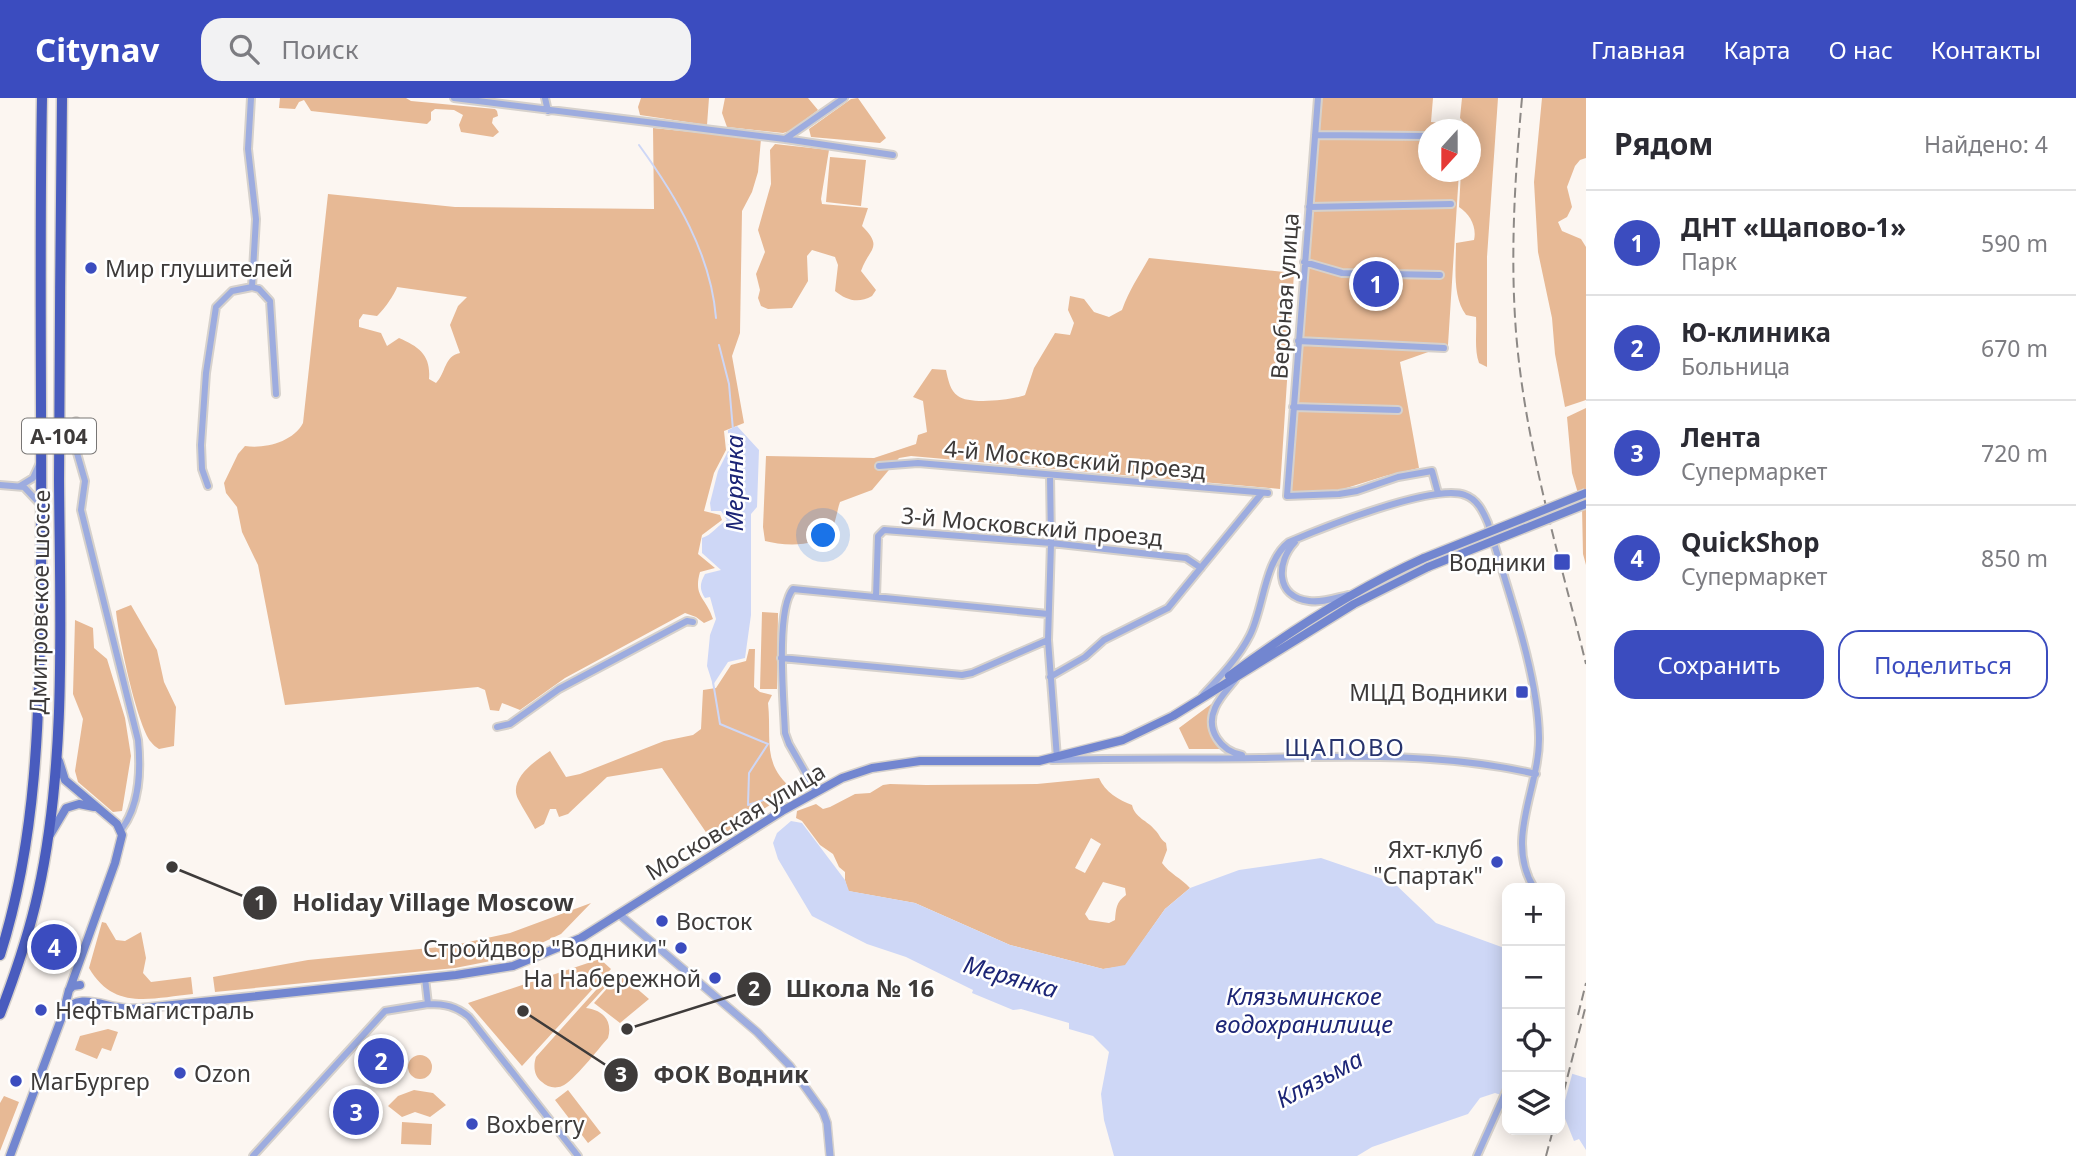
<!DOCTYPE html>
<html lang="ru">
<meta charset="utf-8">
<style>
:root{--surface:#fff;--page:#f2f2f3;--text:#2b2b33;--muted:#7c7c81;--line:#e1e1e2;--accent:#3b4cbf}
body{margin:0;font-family:"Noto Sans",sans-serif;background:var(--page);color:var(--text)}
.controls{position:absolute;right:21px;bottom:21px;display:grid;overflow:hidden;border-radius:14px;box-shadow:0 4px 18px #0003}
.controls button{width:63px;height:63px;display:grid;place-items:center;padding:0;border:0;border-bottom:2px solid var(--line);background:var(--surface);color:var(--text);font:35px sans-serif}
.compass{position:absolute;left:1418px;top:21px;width:63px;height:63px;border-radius:50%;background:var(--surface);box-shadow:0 4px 18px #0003;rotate:201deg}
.you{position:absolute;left:824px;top:438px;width:24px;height:24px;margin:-18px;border:5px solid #fff;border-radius:50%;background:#1a73e8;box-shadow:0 0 0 10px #1a73e833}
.badge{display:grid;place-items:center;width:46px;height:46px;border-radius:50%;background:var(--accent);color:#fff;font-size:23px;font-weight:700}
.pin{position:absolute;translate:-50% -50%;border:4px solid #fff;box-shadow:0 2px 7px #0006}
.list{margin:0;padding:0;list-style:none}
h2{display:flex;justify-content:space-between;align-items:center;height:91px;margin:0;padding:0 28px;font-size:30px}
h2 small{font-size:23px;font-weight:400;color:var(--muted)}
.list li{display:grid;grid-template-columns:46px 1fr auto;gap:21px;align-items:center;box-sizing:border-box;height:105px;padding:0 28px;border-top:2px solid var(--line)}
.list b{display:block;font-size:26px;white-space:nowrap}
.list p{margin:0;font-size:23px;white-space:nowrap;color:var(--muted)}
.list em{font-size:23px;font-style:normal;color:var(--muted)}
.actions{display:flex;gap:14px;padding:21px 28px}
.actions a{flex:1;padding:16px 0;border:2px solid var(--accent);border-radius:21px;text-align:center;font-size:24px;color:var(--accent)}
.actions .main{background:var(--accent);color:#fff}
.icon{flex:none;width:38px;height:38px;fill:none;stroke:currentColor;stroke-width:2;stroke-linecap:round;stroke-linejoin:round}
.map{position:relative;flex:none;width:1586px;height:1058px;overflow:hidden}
header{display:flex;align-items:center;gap:42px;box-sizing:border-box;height:98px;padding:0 35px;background:var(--accent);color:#fff}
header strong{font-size:33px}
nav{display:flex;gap:38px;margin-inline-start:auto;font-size:24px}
.search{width:490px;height:63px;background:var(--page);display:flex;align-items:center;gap:18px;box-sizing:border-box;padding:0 24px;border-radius:21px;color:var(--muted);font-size:26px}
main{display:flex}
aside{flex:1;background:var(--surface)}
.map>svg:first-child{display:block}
</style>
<header>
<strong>Citynav</strong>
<div class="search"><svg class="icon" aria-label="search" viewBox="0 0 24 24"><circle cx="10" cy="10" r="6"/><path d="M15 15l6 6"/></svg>Поиск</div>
<nav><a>Главная</a><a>Карта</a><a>О нас</a><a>Контакты</a></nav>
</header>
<main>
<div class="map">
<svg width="1586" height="1058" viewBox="0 0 1586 1058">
<rect width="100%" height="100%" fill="#fcf6f1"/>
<path fill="#e7b995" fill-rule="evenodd" d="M280 0H406L411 3 495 11 497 13 498 18 493 20 492 25 499 34 493 39 461 34 459 27 463 17 454 12 435 11 431 14V22L427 26 311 13 304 2 299 4 295 11 279 10Z
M641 0H709L707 27 640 17 638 9Z
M725 0H808L818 12 790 33 783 35 727 29 722 15Z
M858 0 886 40 880 45 811 39 809 31 851 1Z
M1314 0H1433L1431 24 1462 27V31L1428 32V74H1459L1448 247 1400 264 1419 370 1385 378 1340 392 1286 395Z
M1462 0H1498L1487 159V269L1479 265C1474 251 1477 234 1476 219L1466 217C1452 198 1456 168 1456 145L1474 142C1477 129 1470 116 1459 109L1461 74H1470V32L1464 31V25L1460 20Z
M1542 0H1586V60L1580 62 1575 68 1567 89 1572 109 1567 119 1558 124 1562 133 1581 141 1586 149V302L1565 309 1555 256 1552 220 1538 154 1534 84Z
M653 30 761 41 758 74 752 94 742 113 740 235 732 258 744 325 724 333 726 352 714 375 704 413 720 417 722 422 702 437 698 456 715 470 700 474C693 499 706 499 713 521L704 525 696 519 685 515 565 580 520 612 502 605 499 613 490 612 485 592 478 589 285 607 258 467 242 434 237 409 226 395 224 385 238 356 245 348C265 351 293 344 303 325L328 96 455 109 654 111ZM397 189 467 199 458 208 450 227 460 255C444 258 446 275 436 285L429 281C431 258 420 249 399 240L387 248 381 235 359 229V222L363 216 377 218C383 213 395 196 397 189Z
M775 46 829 52 821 101 822 106 868 110 862 128C884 150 869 150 861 173L876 192 872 198C858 206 846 202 835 193L838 167 835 159 812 152 807 158 808 183 792 210 768 211 761 208 758 200 760 192 756 176 765 154 758 132 771 86 770 52Z
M830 59 866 62 861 108 826 104Z
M1149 160 1294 175 1280 391 911 358 899 360 872 392 840 404C837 412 836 425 831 432 818 450 784 448 765 443L763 429 766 358 874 360 916 346 918 337 927 334 923 303 913 299 932 271 946 272C948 281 950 293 958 298 969 307 1013 302 1025 297L1034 270 1055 235 1070 237 1074 225 1068 212 1070 198 1084 201 1094 214 1109 219 1122 212C1130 190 1138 180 1149 160Z
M1586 310V467L1583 456 1582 409 1572 375 1567 319Z
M131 507 157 552 164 584 176 609 174 648 159 651C156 649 153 647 151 644 137 627 118 537 116 513Z
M762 514 778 515 777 591H760Z
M75 522 93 530 94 550 107 561 125 620 131 658 122 713 113 714 78 684 75 673 83 621 73 596Z
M749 551H755L754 589 760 594 772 597 768 605C772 641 761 667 794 692L712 743 662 670 607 679 568 716 559 719 556 711H550L544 726 535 731C530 721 523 711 518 701 508 681 536 662 550 653L566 679 580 676 664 643 693 637 701 631 703 592 716 590 731 567 746 563Z
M1214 604C1206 623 1207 635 1220 651H1189L1179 630Z
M1099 680C1105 694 1119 702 1132 707 1135 720 1147 722 1155 732 1160 737 1160 741 1166 745L1167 752 1162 765C1170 776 1181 780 1190 790L1165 811 1125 868 1103 871 1010 847 915 805 848 793 845 782V774L839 769 833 756 820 747 802 723 796 720 797 713 816 706 823 711 830 709 855 696 870 695 883 687 890 686 926 687 1037 686ZM1091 740 1101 746 1085 775 1075 770ZM1103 784 1125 790 1126 797C1116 804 1116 811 1115 822L1109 825 1089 822 1085 816Z
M591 805 561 836 511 859 455 870 215 894 213 879 308 862 450 848 510 835Z
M102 824 106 825 116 842 125 843 141 834 146 860 143 875 151 884 191 879 193 896C151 900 114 913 89 870Z
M600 861 611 871 522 968 468 905Z
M620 876 649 901 620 925 594 905Z
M605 882 609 885 586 910C603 912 613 923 608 940 599 950 573 984 562 988 555 991 547 989 542 984 534 978 533 968 536 959Z
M108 931 118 934 111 953 102 950 97 961 75 952 80 938Z
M408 969a12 12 0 1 1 24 0a12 12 0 1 1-24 0Z
M414 992 433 995 446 1007 430 1019 415 1014 402 1019 388 1008 398 998Z
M568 992 601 1035 588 1045 555 1002Z
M4 998 19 1004 0 1053V1005Z
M402 1024 432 1026 431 1047 401 1046Z"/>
<path fill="#ced7f6" d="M737 328 759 352 757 409 751 416V517L745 560 728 564 713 587 707 568 710 537 716 521 710 499 705 500C699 491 700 485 705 476L721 472 702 455V440C712 437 718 427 727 422L721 413H711L710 405 718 373 728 353V332Z
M791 723 802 725 845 782 849 793 915 805 1010 847 1103 871 1125 867 1165 811 1190 790 1239 772 1321 760 1394 785 1436 825 1507 851V999L1495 995 1480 1000 1468 1016 1372 1049 1357 1058H1114L1104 1022 1101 996 1109 954 1093 938 1069 931V925L1021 911 1013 912 972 895 973 892 906 859 867 846 812 818 778 761 773 745 777 735Z
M1560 972 1586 980V1052L1579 1041 1574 1043 1564 1018H1560Z"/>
<path fill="#fcf6f1" d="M1560 968 1573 973 1560 1021Z"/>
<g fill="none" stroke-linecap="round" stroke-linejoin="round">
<path stroke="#ced7f6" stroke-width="2" d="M639 47C676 98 711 156 716 220
M719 247 729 286 733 332
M713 584 720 626 768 646 749 675 748 707 776 698"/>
<g stroke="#d6d1cc" stroke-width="10">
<path id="minor" d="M251 0 248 51 256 121 252 189 259 191 270 203 276 296
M454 0 785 41 893 57
M545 0 548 13
M1318 0 1287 398 1339 396 1357 393 1398 379 1432 373 1438 395
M1315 37 1428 38
M785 41 844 0
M1309 109 1451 106
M1304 164 1342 175 1440 177
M1298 243 1444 250
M1293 309 1398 312
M76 323 77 355 85 383 81 412 138 642C141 673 140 707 121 732
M879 368 918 365 1268 395
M1050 377 1051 445 1048 542 1057 660
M0 387 24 389 40 406
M20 388 33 380 39 367
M208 388 202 371 201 347 206 275 216 209 232 193 252 189
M1295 444C1276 464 1275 499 1309 503 1322 505 1335 500 1348 497
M876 499 878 438 884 432 1051 445 1186 460 1201 470
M781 560 962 577 972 575 1048 542
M1050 579 1085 559 1104 542 1168 510 1262 395
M1235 582C1228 591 1219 600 1215 610 1205 632 1221 653 1242 657
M1203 597C1220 579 1239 559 1250 537 1264 509 1264 463 1289 444 1322 430 1434 385 1465 397 1477 401 1483 413 1488 425 1506 488 1538 574 1539 639 1540 690 1504 741 1534 790
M497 629 510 626 559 591 687 523 693 524
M1052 662C1122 660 1191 661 1260 660 1352 658 1445 655 1536 676
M816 693 789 646 785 635C784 606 775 513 793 491L1048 516
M1560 835V850
M425 880 428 906C445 906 456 908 469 919L578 1058
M253 1058 385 913 428 906
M1477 1058 1507 991"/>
</g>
<g stroke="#d6d1cc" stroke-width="10">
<path id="tertiary" d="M620 817 757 934 790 968 823 1014 827 1025 830 1058"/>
</g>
<g stroke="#d6d1cc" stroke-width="11">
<path id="secondary" d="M1229 578C1291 532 1353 492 1424 460
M59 663 65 682 117 726 122 737 115 765 70 890
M50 737 66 710 79 706 94 709
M63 916C75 896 96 905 115 909 125 911 135 911 144 910L456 877 513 868 581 840 782 713 842 680 872 670 920 663H1039L1123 642 1173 618 1354 506 1428 469
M10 1058 63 916 69 892 73 888 80 887"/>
</g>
<g stroke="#d6d1cc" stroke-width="13">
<path id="trunk" d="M0 857C40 732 39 603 41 473 42 315 39 158 42 0
M0 916C15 877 29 836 38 795 67 665 60 515 59 382 59 255 61 127 62 0"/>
</g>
<use href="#minor" stroke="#9dacdf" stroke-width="6"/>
<use href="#tertiary" stroke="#9dacdf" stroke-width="7"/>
<use href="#secondary" stroke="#7286d0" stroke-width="8"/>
<use href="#trunk" stroke="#495cbe" stroke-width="10"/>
<path stroke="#8d8986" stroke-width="2" stroke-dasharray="10 5" stroke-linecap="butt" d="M1522 0C1515 77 1510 156 1516 234 1525 347 1559 456 1586 566
M1578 917 1586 885
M1560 1008 1586 907
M1546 1058 1553 1032"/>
<g stroke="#d6d1cc" stroke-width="11" stroke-linecap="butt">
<path id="secondary-bridge" d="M1424 460 1586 395
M1428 469 1586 406"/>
</g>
<use href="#secondary-bridge" stroke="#7286d0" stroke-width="8"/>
</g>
<g fill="#3b4cbf" stroke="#fff" stroke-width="2.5">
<circle cx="91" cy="170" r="7"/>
<rect x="1553" y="455" width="18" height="18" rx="3.5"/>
<rect x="1515" y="587" width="14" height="14" rx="3.5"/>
<circle cx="1497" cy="764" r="7"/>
<circle cx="662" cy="823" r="7"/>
<circle cx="681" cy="850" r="7"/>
<circle cx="715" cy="880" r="7"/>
<circle cx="41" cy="912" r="7"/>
<circle cx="180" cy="975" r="7"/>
<circle cx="16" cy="983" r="7"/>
<circle cx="472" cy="1026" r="7"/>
</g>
<g text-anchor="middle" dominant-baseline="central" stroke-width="5" stroke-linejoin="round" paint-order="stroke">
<rect fill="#fff" stroke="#787675" stroke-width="2" x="22" y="320.5" width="74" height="35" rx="5"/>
<g font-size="21" font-weight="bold" fill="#3e3b3a">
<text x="59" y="338">А-104</text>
</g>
<g font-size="23" fill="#3e3b3a" stroke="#fff" text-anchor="start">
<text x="105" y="170">Мир глушителей</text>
<text x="1546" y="464" text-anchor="end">Водники</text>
<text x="1508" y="594" text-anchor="end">МЦД Водники</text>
<text x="1483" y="751" text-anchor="end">Яхт-клуб<tspan x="1483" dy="26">"Спартак"</tspan></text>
<text x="676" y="823">Восток</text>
<text x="667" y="850" text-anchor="end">Стройдвор "Водники"</text>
<text x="701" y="880" text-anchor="end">На Набережной</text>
<text x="55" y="912">Нефтьмагистраль</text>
<text x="194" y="975">Ozon</text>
<text x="30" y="983">МагБургер</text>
<text x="486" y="1026">Boxberry</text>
</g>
<g font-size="23" fill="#3e3b3a" stroke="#fff">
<text transform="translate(1284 198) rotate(-86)">Вербная улица</text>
<text transform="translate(1075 361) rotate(5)">4-й Московский проезд</text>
<text transform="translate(1032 428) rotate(5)">3-й Московский проезд</text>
<text transform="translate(39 504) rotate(-89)">Дмитровское шоссе</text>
<text transform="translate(735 723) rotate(-31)">Московская улица</text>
</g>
<g font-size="24" font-style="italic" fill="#1c2576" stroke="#fff">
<text transform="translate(733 385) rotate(-90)">Мерянка</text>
<text transform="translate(1011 878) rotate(16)">Мерянка</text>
<text x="1304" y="897">Клязьминское<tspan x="1304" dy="28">водохранилище</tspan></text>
<text transform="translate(1319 980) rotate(-28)">Клязьма</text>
</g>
<g font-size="24" letter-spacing="2" fill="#27336d" stroke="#fff">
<text x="1345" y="648">ЩАПОВО</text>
</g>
</g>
<path fill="none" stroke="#3e3b3a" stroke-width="2.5" d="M172 769L260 805M627 931L754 891M523 913L621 977"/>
<g fill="#3e3b3a" stroke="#fff" stroke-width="2.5">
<circle cx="172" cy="769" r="7"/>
<circle cx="627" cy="931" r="7"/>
<circle cx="523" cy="913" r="7"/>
<circle cx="260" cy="805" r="18"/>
<circle cx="754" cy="891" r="18"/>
<circle cx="621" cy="977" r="18"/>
</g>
<g font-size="21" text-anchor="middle" font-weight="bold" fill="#fff">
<text x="260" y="812">1</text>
<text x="754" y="898">2</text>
<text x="621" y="984">3</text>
</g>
<g font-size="24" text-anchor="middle" font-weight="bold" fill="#3e3b3a" stroke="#fff" stroke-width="5" stroke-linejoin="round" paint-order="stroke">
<text x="433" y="813">Holiday Village Moscow</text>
<text x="860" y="899">Школа № 16</text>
<text x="731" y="985">ФОК Водник</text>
</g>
</svg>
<div class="controls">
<button>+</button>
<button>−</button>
<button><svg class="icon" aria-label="locate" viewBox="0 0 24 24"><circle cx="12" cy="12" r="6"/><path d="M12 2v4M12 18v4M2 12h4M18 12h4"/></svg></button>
<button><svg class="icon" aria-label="layers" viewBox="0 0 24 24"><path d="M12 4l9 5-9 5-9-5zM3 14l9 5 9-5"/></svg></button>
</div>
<svg class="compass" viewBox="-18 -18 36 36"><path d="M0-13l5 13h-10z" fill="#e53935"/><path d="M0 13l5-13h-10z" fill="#7c7c81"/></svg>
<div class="you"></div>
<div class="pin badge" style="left:1376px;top:186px">1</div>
<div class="pin badge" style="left:381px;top:963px">2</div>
<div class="pin badge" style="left:356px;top:1014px">3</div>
<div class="pin badge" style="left:54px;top:849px">4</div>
</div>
<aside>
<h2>Рядом<small>Найдено: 4</small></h2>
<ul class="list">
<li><span class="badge">1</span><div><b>ДНТ «Щапово-1»</b><p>Парк</p></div><em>590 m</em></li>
<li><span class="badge">2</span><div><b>Ю-клиника</b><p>Больница</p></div><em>670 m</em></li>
<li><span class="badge">3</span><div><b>Лента</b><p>Супермаркет</p></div><em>720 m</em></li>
<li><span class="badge">4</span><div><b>QuickShop</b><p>Супермаркет</p></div><em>850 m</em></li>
</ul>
<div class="actions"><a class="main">Сохранить</a><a>Поделиться</a></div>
</aside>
</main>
